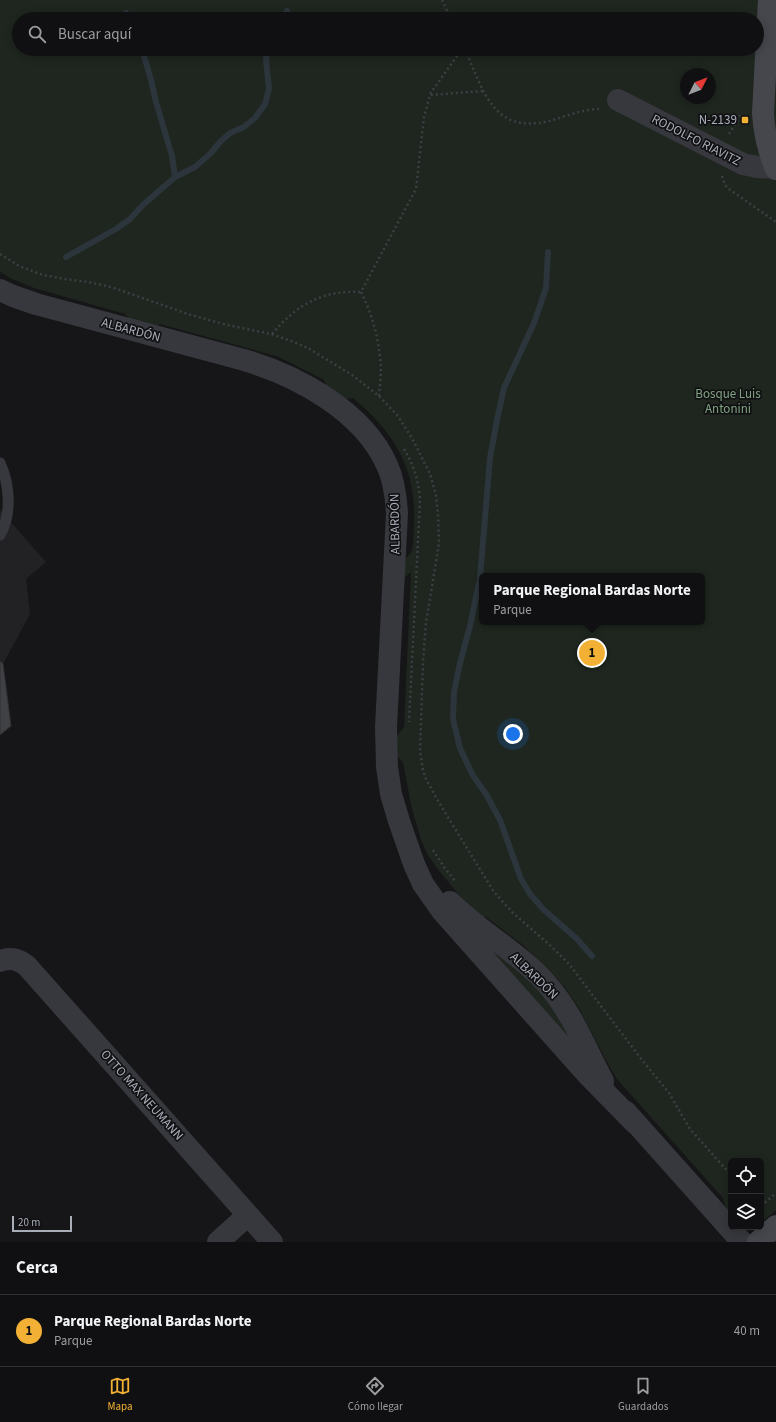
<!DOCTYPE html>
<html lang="es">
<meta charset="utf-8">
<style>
:root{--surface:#101012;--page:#1e1e20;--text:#f1f3f6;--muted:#9c9d9f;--line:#303032;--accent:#f2b134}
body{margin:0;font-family:"Source Sans 3",sans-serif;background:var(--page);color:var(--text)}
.controls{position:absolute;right:12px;bottom:12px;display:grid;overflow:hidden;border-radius:6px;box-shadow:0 2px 10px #0003}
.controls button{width:36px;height:36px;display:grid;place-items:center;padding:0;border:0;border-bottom:1px solid var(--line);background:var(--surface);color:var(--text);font:20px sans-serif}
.compass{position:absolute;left:680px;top:68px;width:36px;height:36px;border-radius:50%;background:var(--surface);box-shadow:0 2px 10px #0003;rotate:48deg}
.scale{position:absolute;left:12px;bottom:10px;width:60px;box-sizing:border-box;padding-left:4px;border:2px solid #a8adb8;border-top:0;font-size:11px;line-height:14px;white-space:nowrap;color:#a8adb8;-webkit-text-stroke:3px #111113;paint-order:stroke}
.you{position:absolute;left:513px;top:734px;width:14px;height:14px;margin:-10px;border:3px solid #fff;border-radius:50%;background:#1a73e8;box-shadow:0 0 0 6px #1a73e833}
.badge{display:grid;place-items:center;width:26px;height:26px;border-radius:50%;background:var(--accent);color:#111;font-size:13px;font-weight:700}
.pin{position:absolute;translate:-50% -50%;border:2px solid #fff;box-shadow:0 1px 4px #0006}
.popup{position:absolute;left:479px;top:573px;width:226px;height:52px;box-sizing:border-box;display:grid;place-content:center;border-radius:6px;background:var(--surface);filter:drop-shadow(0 1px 3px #0005);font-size:13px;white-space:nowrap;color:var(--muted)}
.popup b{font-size:15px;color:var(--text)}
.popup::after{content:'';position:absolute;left:50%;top:100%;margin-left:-8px;border:8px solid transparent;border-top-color:var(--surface)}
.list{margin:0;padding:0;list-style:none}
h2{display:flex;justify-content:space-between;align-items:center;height:52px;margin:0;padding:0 16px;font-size:17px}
h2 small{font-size:13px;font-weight:400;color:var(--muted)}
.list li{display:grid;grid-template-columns:26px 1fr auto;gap:12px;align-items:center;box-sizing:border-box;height:72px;padding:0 16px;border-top:1px solid var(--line)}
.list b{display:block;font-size:15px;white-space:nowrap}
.list p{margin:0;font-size:13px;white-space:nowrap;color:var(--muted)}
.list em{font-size:13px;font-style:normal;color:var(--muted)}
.icon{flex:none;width:22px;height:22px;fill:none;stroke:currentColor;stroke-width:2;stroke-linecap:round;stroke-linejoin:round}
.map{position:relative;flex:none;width:776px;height:1242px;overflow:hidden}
.search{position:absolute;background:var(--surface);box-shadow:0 2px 10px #0003;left:12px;right:12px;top:12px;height:44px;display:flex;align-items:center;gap:10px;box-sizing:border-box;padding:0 14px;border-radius:22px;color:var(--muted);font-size:15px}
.sheet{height:124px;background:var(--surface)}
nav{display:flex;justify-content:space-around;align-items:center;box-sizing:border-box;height:56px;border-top:1px solid var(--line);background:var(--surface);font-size:11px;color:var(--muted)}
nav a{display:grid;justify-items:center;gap:2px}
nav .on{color:var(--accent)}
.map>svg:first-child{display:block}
</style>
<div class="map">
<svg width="776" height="1242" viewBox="0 0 776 1242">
<rect width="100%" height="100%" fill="#161618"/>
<path fill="#222225" d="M0 510 46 562 26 579 30 614 3 664 11 726 0 735Z"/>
<path fill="#1e261f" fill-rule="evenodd" d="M0 0H776V1210L761 1223V1161H731V1217L726 1210 723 1198 616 1078 606 1060 581 1012 566 989 556 977 523 945 486 917 475 916 461 904 459 895 440 872 429 857 421 840 411 805 403 762 396 755V737L404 727 411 572 404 578C404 572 403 565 405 559 407 556 411 554 412 550 414 542 413 533 414 525 417 470 395 433 353 398L343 400 327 389 324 380 279 357 160 324 152 329 134 324 125 314 34 288 12 279 0 272ZM19 19H757V49H19ZM686 74H710V98H686ZM482 576H702V622H482Z
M481 942 543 990 587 1067Z"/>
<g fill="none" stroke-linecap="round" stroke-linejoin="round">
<path stroke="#2c353c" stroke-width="6" d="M126 13 130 19
M282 19 287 11
M142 49 151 80 156 102 172 156 175 177
M548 252 546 288 534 323 504 388 497 420 490 458 480 578 470 626 460 663 454 692 453 719 460 748 472 774 486 794 500 820 521 879 530 894 544 910 576 938 592 956
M66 257 116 229 130 219 143 205 175 177 195 167 211 153 220 142 230 133 244 127 255 118 265 104 269 89 266 60 268 49"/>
</g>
<path fill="#404145" stroke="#303034" d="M0 661 3 664 11 726 0 735Z"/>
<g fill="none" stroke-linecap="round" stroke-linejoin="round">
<path stroke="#3d3f44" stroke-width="2.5" stroke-dasharray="2 3" stroke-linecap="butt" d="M442 0 451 19
M465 49C483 90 493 135 549 121 565 117 582 109 599 109
M430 94 462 49
M729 134 742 113
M722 176 725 185 729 189 776 222
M0 254 19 266 43 275 65 279 88 282 111 287 188 314 223 324 271 334 294 342 308 348 352 375 379 396 398 416 413 440 430 474 436 495 438 515 439 542 437 556 426 622 423 662 420 752 423 770 426 779 438 801 494 892 513 913 552 947 569 964 642 1060 669 1093 690 1129 731 1175
M272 334C297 305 321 290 361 292
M379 396C380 383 382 370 380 358 378 335 371 312 361 292L416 189 424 117 430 95 484 91
M404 449C414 465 419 482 420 500L409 722
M433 850 444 867 455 881
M761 1206 776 1193"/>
<path stroke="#37383d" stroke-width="11" d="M0 463C10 485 12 514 0 535"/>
<path stroke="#37383d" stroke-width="22" d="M618 100 743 164 757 167 776 168
M0 290 13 296 36 304 244 360C298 376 363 411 387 465 394 480 396 496 397 513L386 727 387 767 391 794 399 821 414 864 423 884 442 911 587 1074 635 1123
M450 902C480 932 518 952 546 983 572 1012 585 1047 603 1081
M0 961C11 957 18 959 27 966L272 1242
M626 1112 742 1242
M218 1242 248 1215"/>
<path stroke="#45474d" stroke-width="22" d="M769 0 763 113C764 133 768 150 776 169
M758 1242 776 1226"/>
</g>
<rect fill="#f2b134" stroke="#111113" stroke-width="1.5" x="741" y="116" width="8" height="8" rx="2"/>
<g text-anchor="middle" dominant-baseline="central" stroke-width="3.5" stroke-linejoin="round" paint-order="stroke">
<g font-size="13" fill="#a8adb8" stroke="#111113" text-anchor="end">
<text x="737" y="120">N-2139</text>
</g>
<g font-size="13" fill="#a8adb8" stroke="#111113">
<text transform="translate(696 140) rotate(27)">RODOLFO RIAVITZ</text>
<text transform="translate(131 330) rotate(15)">ALBARDÓN</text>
<text transform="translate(395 524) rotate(-91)">ALBARDÓN</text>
<text transform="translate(534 976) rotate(44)">ALBARDÓN</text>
<text transform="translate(142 1095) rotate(48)">OTTO MAX NEUMANN</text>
</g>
<g font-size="13" fill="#7fa381" stroke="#111113">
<text x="728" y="394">Bosque Luis<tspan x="728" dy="15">Antonini</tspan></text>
</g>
</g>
</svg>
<div class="controls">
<button><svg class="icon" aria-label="locate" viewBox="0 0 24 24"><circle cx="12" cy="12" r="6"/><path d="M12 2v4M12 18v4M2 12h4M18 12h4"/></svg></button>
<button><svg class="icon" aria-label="layers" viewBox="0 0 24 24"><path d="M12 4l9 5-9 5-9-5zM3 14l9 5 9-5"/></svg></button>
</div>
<svg class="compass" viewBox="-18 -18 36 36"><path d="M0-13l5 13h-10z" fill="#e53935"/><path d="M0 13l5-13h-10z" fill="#9c9d9f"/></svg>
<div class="scale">20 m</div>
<div class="you"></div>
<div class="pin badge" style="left:592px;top:653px">1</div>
<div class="popup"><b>Parque Regional Bardas Norte</b>Parque</div>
<div class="search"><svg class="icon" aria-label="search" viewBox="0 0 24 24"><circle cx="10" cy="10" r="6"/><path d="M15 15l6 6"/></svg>Buscar aquí</div>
</div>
<section class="sheet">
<h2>Cerca<small></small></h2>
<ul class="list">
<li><span class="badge">1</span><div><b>Parque Regional Bardas Norte</b><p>Parque</p></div><em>40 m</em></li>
</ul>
</section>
<nav>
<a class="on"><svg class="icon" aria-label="map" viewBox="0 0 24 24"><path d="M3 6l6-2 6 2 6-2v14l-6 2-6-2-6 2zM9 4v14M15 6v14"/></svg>Mapa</a>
<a><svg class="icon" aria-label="directions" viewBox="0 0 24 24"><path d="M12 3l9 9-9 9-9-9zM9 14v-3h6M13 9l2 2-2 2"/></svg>Cómo llegar</a>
<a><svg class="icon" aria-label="saved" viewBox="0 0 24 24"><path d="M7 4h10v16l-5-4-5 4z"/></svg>Guardados</a>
</nav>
